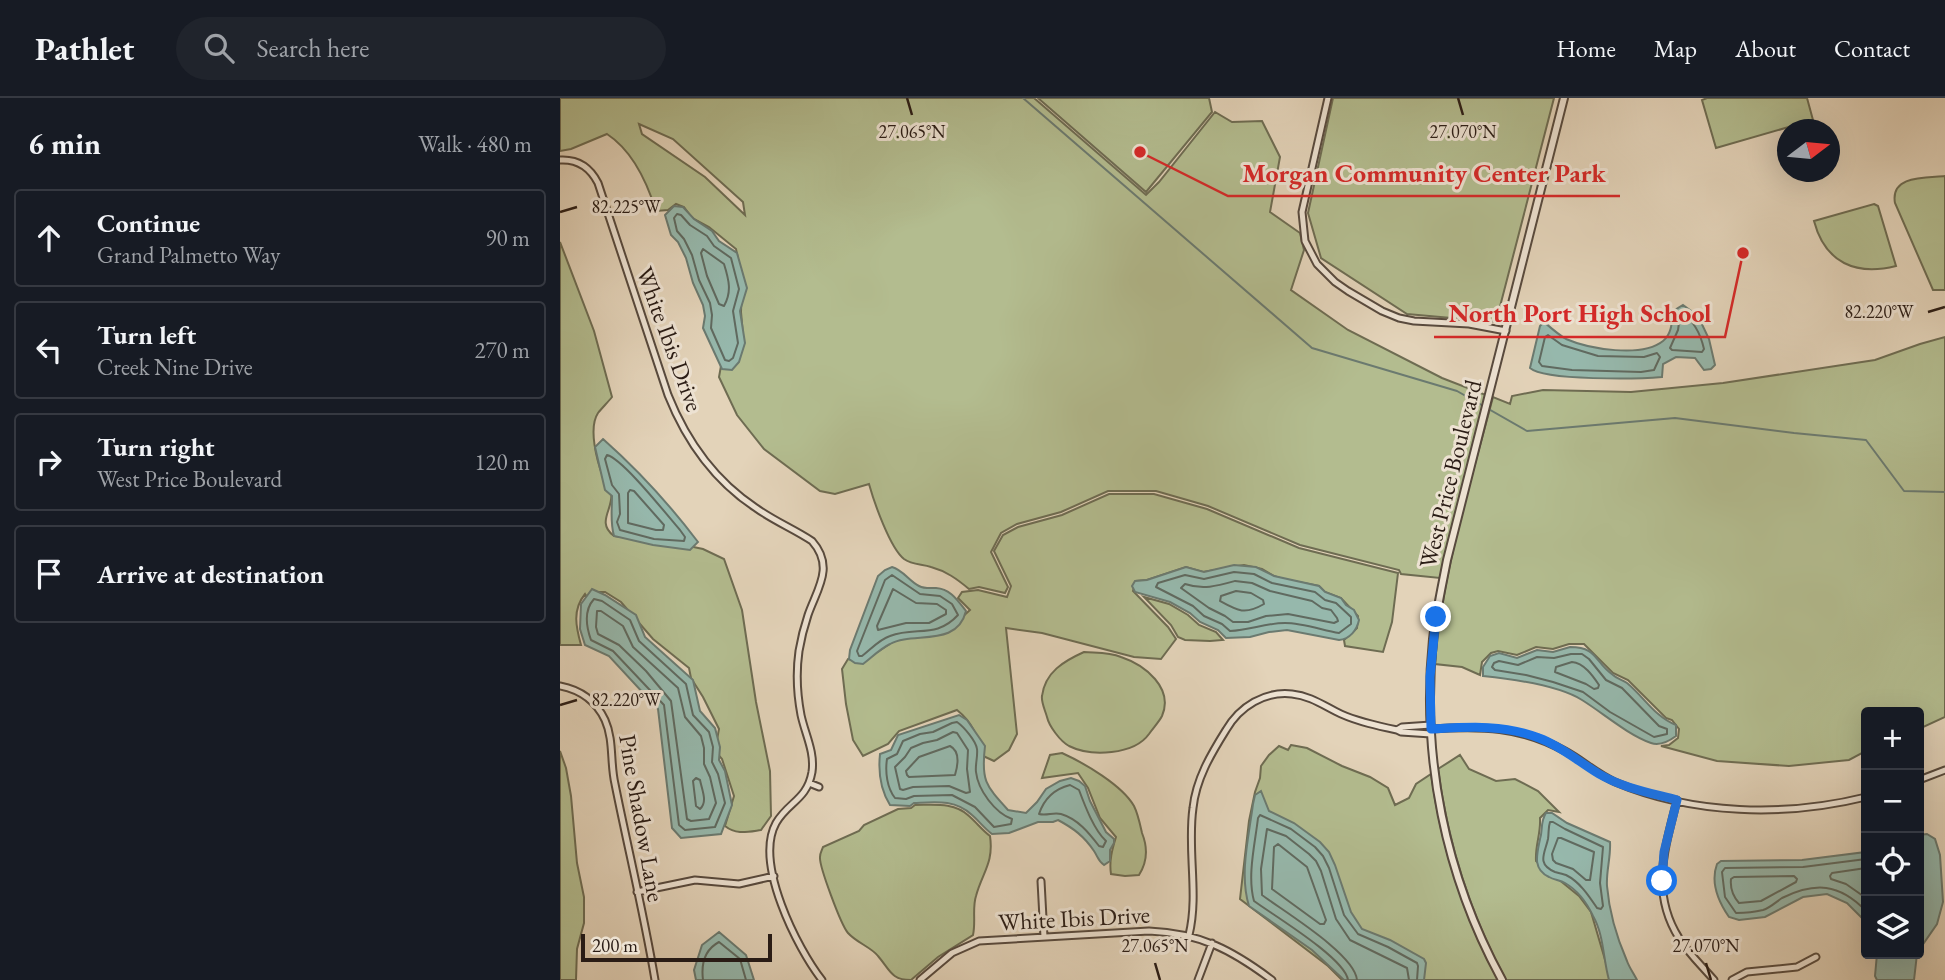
<!DOCTYPE html>
<meta charset="utf-8">
<style>
:root{--surface:#171b24;--page:#20242c;--text:#f1f3f6;--muted:#9ea1a6;--line:#363941}
body{margin:0;font-family:"EB Garamond",serif;background:var(--page);color:var(--text)}
.controls{position:absolute;right:21px;bottom:21px;display:grid;overflow:hidden;border-radius:7px;box-shadow:0 7px 28px #0002}
.controls button{width:63px;height:63px;display:grid;place-items:center;padding:0;border:0;border-bottom:2px solid var(--line);background:var(--surface);color:var(--text);font:35px sans-serif}
.compass{position:absolute;left:1217px;top:21px;width:63px;height:63px;border-radius:50%;background:var(--surface);box-shadow:0 7px 28px #0002;rotate:74deg}
.scale{position:absolute;left:21px;bottom:18px;width:191px;box-sizing:border-box;padding-left:7px;border:4px solid #2a1c15;border-top:0;font-size:19px;line-height:24px;white-space:nowrap;color:#2a1c15;-webkit-text-stroke:5px #ede2d2;paint-order:stroke}
.stop{position:absolute;width:21px;height:21px;margin:-16px;border:5px solid #1a73e8;border-radius:50%;background:#fff}
.stop.end{background:#1a73e8;border-color:#fff;box-shadow:0 2px 7px #0008}
.list{margin:0;padding:0;list-style:none}
h2{display:flex;justify-content:space-between;align-items:center;height:91px;margin:0;padding:0 28px;font-size:30px}
h2 small{font-size:23px;font-weight:400;color:var(--muted)}
.list li{display:grid;grid-template-columns:46px 1fr auto;gap:21px;align-items:center;box-sizing:border-box;height:98px;margin:0 14px 14px;padding:0 14px;border:2px solid var(--line);border-radius:7px}
.list b{display:block;font-size:26px;white-space:nowrap}
.list p{margin:0;font-size:23px;white-space:nowrap;color:var(--muted)}
.list em{font-size:23px;font-style:normal;color:var(--muted)}
.icon{flex:none;width:38px;height:38px;fill:none;stroke:currentColor;stroke-width:2;stroke-linecap:round;stroke-linejoin:round}
.map{position:relative;flex:none;width:1385px;height:882px;overflow:hidden}
header{display:flex;align-items:center;gap:42px;box-sizing:border-box;height:98px;padding:0 35px;background:var(--surface);border-bottom:2px solid var(--line)}
header strong{font-size:33px}
nav{display:flex;gap:38px;margin-inline-start:auto;font-size:24px}
.search{width:490px;height:63px;background:var(--page);display:flex;align-items:center;gap:18px;box-sizing:border-box;padding:0 24px;border-radius:38px;color:var(--muted);font-size:26px}
main{display:flex}
aside{flex:1;background:var(--surface)}
.map>svg:first-child{display:block}
</style>
<header>
<strong>Pathlet</strong>
<div class="search"><svg class="icon" aria-label="search" viewBox="0 0 24 24"><circle cx="10" cy="10" r="6"/><path d="M15 15l6 6"/></svg>Search here</div>
<nav><a>Home</a><a>Map</a><a>About</a><a>Contact</a></nav>
</header>
<main>
<aside>
<h2>6 min<small>Walk · 480 m</small></h2>
<ul class="list">
<li><svg class="icon" aria-label="ahead" viewBox="0 0 24 24"><path d="M12 20V5M6 11l6-6 6 6"/></svg><div><b>Continue</b><p>Grand Palmetto Way</p></div><em>90 m</em></li>
<li><svg class="icon" aria-label="left" viewBox="0 0 24 24"><path d="M17 20v-9H6M10 6l-5 5 5 5"/></svg><div><b>Turn left</b><p>Creek Nine Drive</p></div><em>270 m</em></li>
<li><svg class="icon" aria-label="right" viewBox="0 0 24 24"><path d="M7 20v-9h11M14 6l5 5-5 5"/></svg><div><b>Turn right</b><p>West Price Boulevard</p></div><em>120 m</em></li>
<li><svg class="icon" aria-label="arrive" viewBox="0 0 24 24"><path d="M6 21V4h12l-3 4 3 4H6"/></svg><div><b>Arrive at destination</b></div></li>
</ul>
</aside>
<div class="map">
<svg width="1385" height="882" viewBox="0 0 1385 882">
<rect width="100%" height="100%" fill="#e3d3b9"/>
<filter id="stains"><feTurbulence type="fractalNoise" baseFrequency=".00286" numOctaves="4"/><feColorMatrix values="0 0 0 0 .2 0 0 0 0 .09 0 0 0 0 .02 0 0 0 .5 -.17"/></filter>
<radialGradient id="worn" r=".72"><stop offset=".6" stop-color="#630" stop-opacity="0"/><stop offset="1" stop-color="#630" stop-opacity=".3"/></radialGradient>
<path fill="#b3bc8f" stroke="#6e6c52" stroke-width="2" fill-rule="evenodd" d="M0 0H474L586 97 599 84 655 14 672 24 702 23 720 59 710 114 740 135 744 152 731 192 788 232 882 280 926 297 880 480 841 476 839 472 740 447 648 408 596 393H548L501 414 457 426 441 435 431 454 448 489 445 495 419 489 409 491C397 481 386 473 371 469 362 466 352 467 344 461 330 450 314 404 309 386L275 396 260 393 204 351 177 317 159 279 161 268 183 237 181 214 182 180 176 151 149 129 132 120 124 109 116 106 108 112 96 113C87 84 73 53 47 36L11 51 0 53ZM79 26 113 41 183 104 185 117 145 79 82 36Z
M478 0H649L652 14 586 94Z
M773 0H994L936 224 847 216 761 160 748 115Z
M1147 0H1247L1253 22 1156 50 1142 2Z
M1385 78V192H1373L1335 105C1330 77 1366 80 1385 78Z
M1314 106 1318 108 1336 168C1296 178 1265 165 1254 123Z
M0 144 34 233 52 299C48 304 42 310 38 315 28 330 37 363 43 379 45 384 49 388 51 393 55 410 35 424 54 438L119 446 143 451 164 461 182 512 196 604 210 673 211 718 201 732C187 734 176 737 165 728L174 698 162 661 155 653 159 631 143 599 131 580 129 570 93 541 61 504 45 494H33L26 498 25 496C12 512 16 529 21 547H0Z
M1385 239V619L1359 631V614H1306V653L1289 662 1229 668 1157 663 1101 648 1109 647 1118 640 1119 631 1112 622 1106 620 1068 582 1053 575 1024 546H1009L993 551 976 549 957 557 938 553 931 555 922 564 920 577 902 569 875 566C882 475 910 387 933 299L950 306 952 298 983 292 1071 294 1163 285 1315 262 1360 246Z
M549 396H594L647 411 739 450 838 475 832 524 823 554 785 548 784 542 797 530 798 518 781 500 765 494 759 488 723 481 714 478 702 471 684 467 643 474 626 469 587 482 576 483 573 493 608 529 616 541 601 561 574 559 482 535 446 530 457 636 449 652 434 663 421 657C419 638 412 624 397 612L339 633 328 646 303 658 293 642 286 606 282 571 288 561 298 563 319 553 337 541 400 521 410 512 398 500 402 494 418 492 447 499 451 488 434 453 443 437 458 429 502 417Z
M584 499 609 506 628 517 639 527 656 534 663 542 650 543 625 542 618 539 611 527Z
M524 554C537 555 549 554 561 559 585 567 614 590 602 618 599 624 593 630 589 636 574 657 531 659 509 648 500 643 489 628 487 619 485 612 481 604 482 598 485 574 504 563 524 554Z
M731 647 747 650 782 668 810 679 828 690 835 707 849 700 856 686 871 676C881 748 903 818 938 882H782L768 868 680 801 689 723 695 694 700 680 701 668 709 657 719 648 728 652Z
M0 653 6 670 11 698 17 765 24 799V825L17 851 16 882H0Z
M502 655C524 665 562 687 574 708 578 716 580 726 582 735 588 750 588 763 579 777L565 778 551 776C549 763 552 752 556 739L540 720 528 690 518 675 482 680 490 657Z
M900 657 909 671 936 683 955 681 978 693 999 714 988 712 980 720C981 736 975 747 976 763L1019 798 1031 814 1051 882H946C910 816 888 746 878 671Z
M355 707C374 707 394 704 409 718 417 725 422 732 430 738 434 765 422 775 416 798 412 810 416 824 413 837L378 859 351 882C331 882 330 872 318 858 311 849 297 845 288 835 281 827 259 768 260 759 260 755 262 752 263 749L299 733 304 727 338 711 351 710Z"/>
<path fill="#96b8ac" stroke="#6b7a70" stroke-width="2" d="M114 108 123 109 134 121 152 133 159 143 177 155 187 190 180 213 185 245 179 264 172 272 162 271 143 230 145 218 143 207 133 185 126 160 118 144 111 137 105 117Z
M1123 207 1138 218 1149 241 1155 267 1151 271 1144 272 1135 260 1116 259 1103 266 1102 279C1079 281 985 283 970 270L980 228 984 224C991 230 999 237 1006 241 1029 251 1082 260 1103 243 1112 236 1112 223 1113 213Z
M43 341C78 372 110 407 138 444L130 452 93 447 54 438C50 424 52 413 52 398L45 392 35 349Z
M674 467 696 469 714 478 759 488 765 494 781 500 786 507 794 512 799 522C797 532 790 541 779 542L727 532 709 534 690 539 666 540 658 532 640 524 630 515 610 504 575 494 572 488 575 483 587 482 626 469 644 474Z
M332 469C343 472 349 483 359 488 365 491 370 490 376 490 391 491 398 503 406 513 397 550 353 533 330 546 320 551 312 559 303 566L295 565 289 561 290 552 318 478 325 472Z
M32 491 45 497 76 517 85 539 133 582 140 613 155 630 160 649 159 662 165 673 172 707 161 736 121 740 112 730 98 611 49 558 25 547 20 531 21 506Z
M1010 549C1038 549 1034 564 1053 577 1057 581 1063 582 1067 585 1084 599 1095 619 1116 627V638C1108 644 1100 648 1091 645 1068 637 1043 615 1022 602 998 587 952 581 923 578V569L930 558 939 555 957 560 977 552 993 554Z
M399 617 407 622 425 648C421 682 425 687 448 712L466 715 477 704 486 691 500 683 511 680 519 683 525 688 530 703 546 734 554 741V745L550 752V763L544 767C538 763 538 759 534 753 524 738 513 730 498 722L493 724H478L449 735 432 736C424 730 419 723 412 717 395 701 375 704 354 705L350 708 330 707C320 691 318 675 320 656L331 652 338 637Z
M701 693 709 713 734 725 760 744 769 754 775 767 791 814 802 831 830 842 864 861 866 865 864 882H784L752 852 689 808C679 776 689 738 693 706L695 697Z
M986 715H992L1007 725 1050 744C1051 759 1046 773 1047 788 1049 812 1057 840 1067 863 1069 869 1074 876 1077 882H1049C1043 861 1044 837 1033 818 1027 805 1017 792 1005 785 1000 782 994 782 989 779 972 771 977 756 980 741 983 732 980 724 986 715Z
M1367 736 1375 741 1380 757 1383 804 1377 826 1359 852V737Z
M1306 754V824L1287 805 1267 796 1243 799 1205 819 1179 822 1169 819C1158 803 1150 785 1157 766L1161 763 1242 762Z
M159 834 186 857 194 882H136L134 872 142 847Z
M1317 856H1357L1354 882H1317L1315 878Z"/>
<g fill="none" stroke-linecap="round" stroke-linejoin="round">
<path stroke="#606a60" stroke-width="2" d="M117 116 121 117 130 127 147 138 154 148 171 160 179 191 173 213 178 245 173 260 169 263 165 262 151 230 152 217 150 205 139 182 132 157 124 141 117 133 114 120Z
M143 151 164 166C169 182 172 194 164 208L159 206 147 178 141 155Z
M1123 216C1135 224 1141 238 1144 251L1142 254 1112 252 1110 250 1118 232 1120 218Z
M988 237 1002 247 1038 258 1084 259 1097 255 1100 259 1094 272 1081 274 1012 272 982 268 979 264 985 239Z
M47 357C63 361 106 416 120 432L125 439 124 443 94 441 60 432 57 424 60 416 59 396 52 387 45 361Z
M70 392 74 393 104 427 103 432H96L68 425V395Z
M674 474 694 476 712 485 755 494 765 502 776 505 791 519V526L779 535C762 532 742 525 725 525 706 525 690 532 670 533L662 526 644 518 633 508 596 489 598 485 625 477 644 481Z
M332 477 360 496 380 498 392 506 398 517C376 541 356 528 330 538 320 541 311 551 302 558H299L297 553 325 482Z
M675 483 692 485 710 493 752 503 762 510 771 512 777 520 778 523 774 525 728 516 706 518 688 524H673L665 518 649 510 621 490 625 486C643 492 657 488 675 483Z
M333 491 356 505 377 506 386 512V516L369 525H346L318 532 317 528Z
M676 493 691 495 703 502 704 506C685 517 678 513 660 503L661 498Z
M34 501 42 503 70 522 79 543 126 586 133 617 149 634 153 649 152 664 158 676 165 705 155 729 125 732 119 727 104 607 53 553 31 542C26 528 24 512 34 501Z
M37 513H41L63 528 73 549 118 590 125 619 141 638 144 650V666L150 679 156 705 149 721 131 723 127 721 111 603 86 573 59 547 38 536 36 529Z
M1011 556H1022L1029 561 1046 582 1062 590 1099 628 1107 631V636L1094 639 1050 614 1023 594 993 584 966 577 935 572 932 569 934 565 939 563 958 567 977 559 994 560Z
M1012 564C1024 565 1033 578 1039 587L1038 590 1034 591 1026 586 995 574 996 569Z
M392 625 397 624C404 629 416 643 417 651 418 658 415 667 416 674 418 692 435 715 452 721L451 726 434 729 415 709 392 697 354 698 346 701 335 700C327 690 325 674 327 661L337 656 343 643 360 636 373 634Z
M393 634 397 635 408 652 407 671 410 694 406 695 389 688 353 689 343 692 340 691 335 669 345 659 351 650 363 645 377 642Z
M390 648C400 653 398 667 395 677L349 679 347 677 346 673 359 659Z
M136 680 140 682C142 692 148 704 140 711L136 708 133 683Z
M510 687 519 692C525 708 534 732 546 743L543 749 539 748C529 735 518 721 501 716 493 714 487 718 479 716 484 701 494 691 510 687Z
M990 724H993L1005 731 1043 749 1040 785 1043 808 1041 811 1037 810C1029 798 1020 784 1006 777 1003 776 999 775 995 774 976 766 985 755 988 741 989 734 988 730 990 724Z
M998 740H1001L1034 754 1030 782H1026L1013 771 996 765 993 762 992 756Z
M718 746 747 769 766 822 764 826H760L712 791 714 749Z
M1306 761 1243 769 1165 770 1162 774 1165 799 1176 815C1184 815 1195 814 1203 812 1210 810 1216 804 1222 800 1255 784 1279 785 1306 813
M1306 770 1272 775 1270 778 1271 781 1286 786 1306 800
M1234 778 1237 781 1236 784 1201 803 1179 805C1173 798 1170 790 1171 781L1174 779Z
M143 882C141 866 144 852 159 844L180 861 186 882
M788 882C785 860 713 817 694 803 687 778 695 746 698 720L700 717 731 731 755 749 763 758 769 770 784 817 798 836 828 849 857 865 858 868 857 882
M797 882C795 856 723 813 702 797L701 771 707 731 726 738 749 756 756 763 761 773 776 821 790 842 847 870 849 882"/>
<path stroke="#6b7a70" stroke-width="2" d="M463 0 752 250 897 293 967 333 1115 320 1234 335 1306 342 1344 393 1385 394"/>
<g stroke="#584a3e" stroke-width="9">
<path id="minor" d="M768 0 742 114 745 143 757 166 775 184 788 193 822 213 839 220 854 223 909 226 946 233
M0 62C18 61 30 69 38 85L108 297C126 342 155 383 196 410 214 423 234 431 252 443 275 469 257 491 248 517 244 529 241 541 239 553 236 574 237 596 241 617 245 636 255 654 252 674 247 702 228 704 216 725 194 765 237 850 262 882
M0 588C21 592 36 603 45 622 54 642 50 665 55 686 68 751 84 816 95 882
M871 631C921 628 960 628 1005 653 1022 662 1037 676 1055 684 1133 717 1225 719 1306 699
M837 632 842 629 871 627
M1359 682 1385 672
M249 685 259 689
M1117 702C1105 750 1090 794 1119 840 1128 855 1142 868 1154 882
M481 783 484 839
M77 794 135 782 179 786 214 778
M629 837C639 796 627 752 633 710 636 681 651 656 666 632 680 608 705 593 732 596 751 598 764 608 781 616 799 624 818 628 837 632L841 634 871 636
M360 882 392 855 419 843 589 833C640 835 672 852 712 882
M638 882 652 845
M1172 882 1187 874 1237 869 1256 859"/>
</g>
<g stroke="#584a3e" stroke-width="10">
<path id="tertiary" d="M942 882C885 778 861 659 873 541 876 515 882 488 887 462L1004 0"/>
</g>
<use href="#minor" stroke="#ede2d2" stroke-width="5"/>
<use href="#tertiary" stroke="#ede2d2" stroke-width="6"/>
</g>
<g fill="none" stroke-linecap="round" stroke-linejoin="round">
<path stroke="#1a73e8" stroke-width="9" d="M876 519 870 579 871 631C907 629 944 626 979 640 1001 648 1019 664 1039 676 1063 690 1091 695 1117 702L1104 754 1102 783"/>
</g>
<path fill="none" stroke="#2a1c15" stroke-width="2.5" d="M347 0 352 17M898 0 903 17M0 114 17 109M1368 214 1385 209M0 607 17 602M595 865 600 882M1146 865 1151 882"/>
<g text-anchor="middle" dominant-baseline="central" stroke-width="6" stroke-linejoin="round" paint-order="stroke">
<g font-size="24" fill="#2a1c15" stroke="#ede2d2">
<text transform="translate(110 241) rotate(70)">White Ibis Drive</text>
<text transform="translate(890 376) rotate(-76)">West Price Boulevard</text>
<text transform="translate(82 720) rotate(80)">Pine Shadow Lane</text>
<text transform="translate(514 820) rotate(-3)">White Ibis Drive</text>
</g>
</g>
<g font-size="18" text-anchor="middle" fill="#2a1c15" stroke="#ede2d2" stroke-width="6" stroke-linejoin="round" paint-order="stroke">
<text x="352" y="40">27.065°N</text>
<text x="903" y="40">27.070°N</text>
<text x="66" y="115">82.225°W</text>
<text x="1319" y="220">82.220°W</text>
<text x="66" y="608">82.220°W</text>
<text x="595" y="854">27.065°N</text>
<text x="1146" y="854">27.070°N</text>
</g>
<path fill="none" stroke="#d62828" stroke-width="2.5" d="M580 54L668 98H1060M1183 155L1165 239H874"/>
<g fill="#d62828" stroke="#ede2d2" stroke-width="2.5">
<circle cx="580" cy="54" r="7"/>
<circle cx="1183" cy="155" r="7"/>
</g>
<g font-size="26" text-anchor="middle" font-weight="bold" fill="#d62828" stroke="#ede2d2" stroke-width="6" stroke-linejoin="round" paint-order="stroke">
<text x="864" y="84">Morgan Community Center Park</text>
<text x="1020" y="224">North Port High School</text>
</g>
<rect width="100%" height="100%" filter="url(#stains)"/>
<rect width="100%" height="100%" fill="url(#worn)"/>
</svg>
<div class="controls">
<button>+</button>
<button>−</button>
<button><svg class="icon" aria-label="locate" viewBox="0 0 24 24"><circle cx="12" cy="12" r="6"/><path d="M12 2v4M12 18v4M2 12h4M18 12h4"/></svg></button>
<button><svg class="icon" aria-label="layers" viewBox="0 0 24 24"><path d="M12 4l9 5-9 5-9-5zM3 14l9 5 9-5"/></svg></button>
</div>
<svg class="compass" viewBox="-18 -18 36 36"><path d="M0-13l5 13h-10z" fill="#e53935"/><path d="M0 13l5-13h-10z" fill="#9ea1a6"/></svg>
<div class="scale">200 m</div>
<div class="stop" style="left:1102px;top:783px"></div>
<div class="stop end" style="left:876px;top:519px"></div>
</div>
</main>
